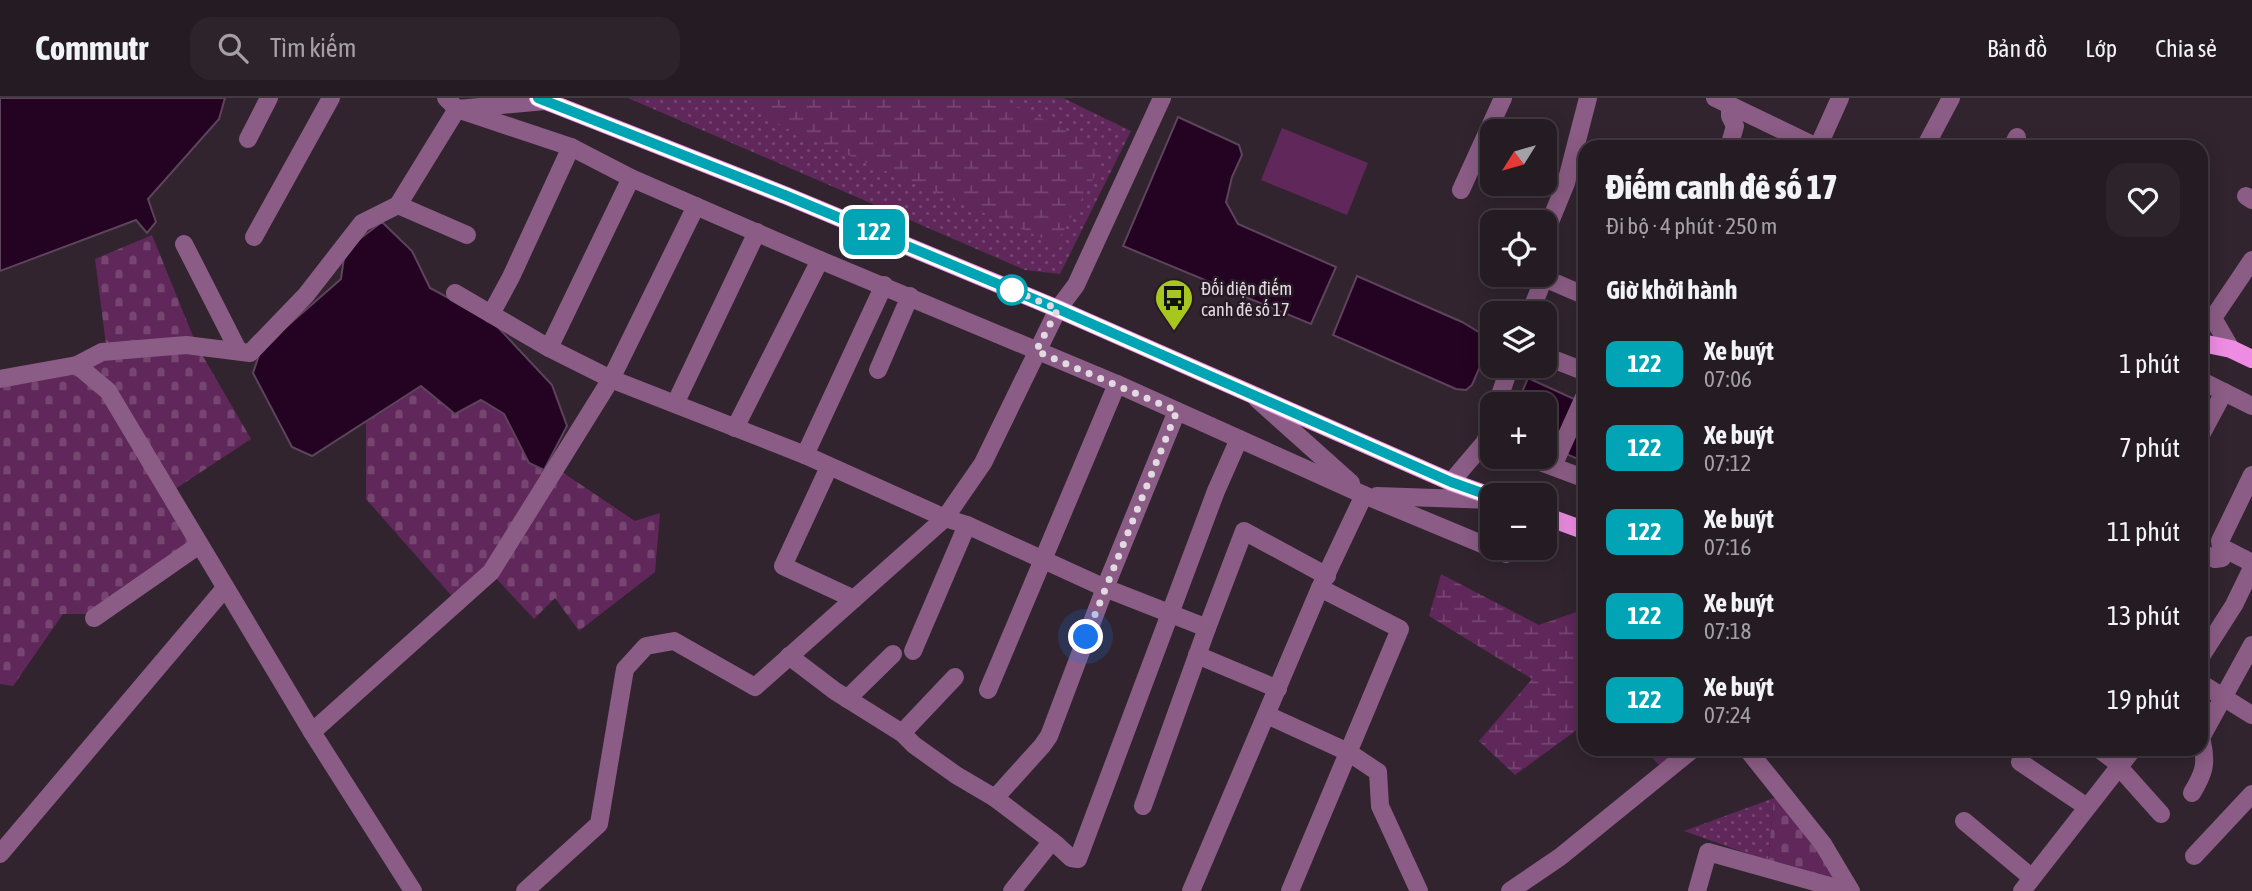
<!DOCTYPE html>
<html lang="vi">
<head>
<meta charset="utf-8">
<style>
	:root { --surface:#251b23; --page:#2d242b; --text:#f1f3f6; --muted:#a3a1a6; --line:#423941 }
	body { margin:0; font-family:"Asap Condensed",sans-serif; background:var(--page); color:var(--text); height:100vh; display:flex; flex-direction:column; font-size:26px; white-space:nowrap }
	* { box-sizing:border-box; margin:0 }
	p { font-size:23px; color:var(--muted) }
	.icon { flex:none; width:38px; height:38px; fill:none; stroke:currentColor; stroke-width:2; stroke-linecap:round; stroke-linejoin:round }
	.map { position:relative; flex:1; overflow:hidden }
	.drawer { position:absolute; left:1578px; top:42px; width:630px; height:616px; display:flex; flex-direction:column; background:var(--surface); border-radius:21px; box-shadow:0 4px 18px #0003,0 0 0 2px var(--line) }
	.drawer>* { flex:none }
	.badge { padding:0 14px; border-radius:10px; font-size:24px; line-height:46px }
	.needle { width:46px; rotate:233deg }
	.controls { position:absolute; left:1480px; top:21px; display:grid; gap:14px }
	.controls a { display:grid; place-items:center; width:77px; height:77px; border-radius:14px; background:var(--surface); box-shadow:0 4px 18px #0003,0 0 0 2px var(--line); font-size:35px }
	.you { position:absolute; width:35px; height:35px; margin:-18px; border:5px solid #fff; border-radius:50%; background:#1a73e8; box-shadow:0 0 0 10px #1a73e833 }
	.map>.badge { position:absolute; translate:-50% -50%; box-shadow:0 0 0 4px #fff }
	h2 { padding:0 28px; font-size:26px; line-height:63px }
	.round { display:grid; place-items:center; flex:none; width:74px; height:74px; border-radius:21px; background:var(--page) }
	.overview { display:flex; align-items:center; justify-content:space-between; height:119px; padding:0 28px }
	h1 { font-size:33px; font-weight:800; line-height:52px }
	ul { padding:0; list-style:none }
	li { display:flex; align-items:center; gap:21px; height:84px; padding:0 28px }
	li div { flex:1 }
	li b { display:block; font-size:26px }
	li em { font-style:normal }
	li .badge { min-width:77px; font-weight:700; text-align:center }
	header { display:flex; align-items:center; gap:42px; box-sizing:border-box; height:98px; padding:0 35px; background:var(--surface); border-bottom:2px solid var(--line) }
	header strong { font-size:33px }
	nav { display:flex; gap:38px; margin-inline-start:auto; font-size:24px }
	.search { width:490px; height:63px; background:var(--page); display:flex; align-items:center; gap:18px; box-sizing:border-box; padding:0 24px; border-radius:21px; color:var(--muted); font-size:26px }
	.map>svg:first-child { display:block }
	.grass { fill:url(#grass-dots) }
	.wetland { fill:url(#wetland-marsh) }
	.cemetery { fill:url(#cemetery-stones) }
	.park { fill:#5f275a }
	.water { fill:#240222; stroke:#5d435b; stroke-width:2 }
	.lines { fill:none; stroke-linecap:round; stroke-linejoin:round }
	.minor { stroke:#8b5c85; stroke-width:18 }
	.major { stroke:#ed8ce2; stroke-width:18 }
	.line-casing { stroke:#fff; stroke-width:16 }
	.line { stroke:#00a4b4; stroke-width:10 }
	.walk { stroke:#e3dae1; stroke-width:7; stroke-dasharray:0 12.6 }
	.stop-dot { fill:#fff; stroke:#00a4b4; stroke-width:3.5 }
	.labels { text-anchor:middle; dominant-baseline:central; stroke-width:5; stroke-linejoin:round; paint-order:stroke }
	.poi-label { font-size:18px; fill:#e3dae1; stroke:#271a26; text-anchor:start }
</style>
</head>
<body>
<header>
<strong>Commutr</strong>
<div class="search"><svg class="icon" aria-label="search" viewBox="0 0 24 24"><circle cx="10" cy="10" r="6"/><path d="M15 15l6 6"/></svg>Tìm kiếm</div>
<nav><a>Bản đồ</a><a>Lớp</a><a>Chia sẻ</a></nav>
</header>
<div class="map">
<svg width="2252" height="793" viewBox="0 0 2252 793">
	<defs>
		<pattern id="grass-dots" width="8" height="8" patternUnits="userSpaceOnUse" patternTransform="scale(1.75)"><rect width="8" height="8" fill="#5f275a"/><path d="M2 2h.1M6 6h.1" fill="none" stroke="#764671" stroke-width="1.8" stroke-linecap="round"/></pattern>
		<pattern id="wetland-marsh" width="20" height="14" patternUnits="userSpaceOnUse" patternTransform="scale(1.75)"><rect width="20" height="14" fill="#5f275a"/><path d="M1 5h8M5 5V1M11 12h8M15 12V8" fill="none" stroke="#764671"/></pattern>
		<pattern id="cemetery-stones" width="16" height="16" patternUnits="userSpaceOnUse" patternTransform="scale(1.75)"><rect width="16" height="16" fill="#5f275a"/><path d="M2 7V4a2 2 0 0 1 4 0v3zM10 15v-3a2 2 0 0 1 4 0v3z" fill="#764671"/></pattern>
	</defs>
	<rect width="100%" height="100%" fill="#31242f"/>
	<!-- grass -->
	<g class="grass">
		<path d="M 628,0 L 1063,0 L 1131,33 L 1060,176 L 1025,172 Z"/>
		<path d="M 1774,700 L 1768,763 L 1684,733 Z"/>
	</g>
	<!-- wetland -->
	<g class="wetland">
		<path d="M 749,0 L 999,0 L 1109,53 L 1056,146 L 776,26 Z"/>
		<path d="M 1441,476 L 1539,527 L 1585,511 L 1585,626 L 1515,677 L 1479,643 L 1532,581 L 1429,518 Z"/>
		<path d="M 1644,651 L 1683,651 L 1660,668 Z"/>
	</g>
	<!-- cemetery -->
	<g class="cemetery">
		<path d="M 152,137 L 197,248 L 251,341 L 169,395 L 199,447 L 100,516 L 63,516 L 13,588 L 0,586 L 0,292 L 3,281 L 108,262 L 95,161 Z"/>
		<path d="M 422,288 L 455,316 L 482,302 C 488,306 499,310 505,317 C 523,338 518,377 556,370 L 635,423 L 660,415 L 655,474 L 579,533 L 555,500 L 534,521 L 491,475 L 457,504 L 366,401 L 366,319 Z"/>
		<path d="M 1779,698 L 1834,774 L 1834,783 L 1768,763 L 1774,700 Z"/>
	</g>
	<!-- park -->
	<path class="park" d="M 1282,30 L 1368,65 L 1347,117 L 1261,82 Z"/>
	<!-- water -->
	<g class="water">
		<path d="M 0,0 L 225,0 L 219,21 L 148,101 L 156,124 L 147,135 L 136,122 L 0,173 Z"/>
		<path d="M 1178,19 L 1239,47 L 1242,57 L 1232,79 L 1226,104 L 1238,126 L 1336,169 L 1311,226 L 1123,148 Z"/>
		<path d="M 382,124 L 412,153 L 430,190 L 493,224 L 552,287 L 567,328 L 544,372 L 529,365 L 504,316 L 481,302 L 455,316 L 421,288 L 312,358 L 292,349 L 253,275 L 261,251 L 341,181 L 345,152 Z"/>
		<path d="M 1357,178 L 1462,224 L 1482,236 L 1488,242 L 1489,248 L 1472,287 L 1466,292 L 1456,291 L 1333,237 Z"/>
		<path d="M 1528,280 L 1585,306 L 1585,364 L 1545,347 L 1545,306 L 1517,306 Z"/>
	</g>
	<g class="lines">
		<!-- minor -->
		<g class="minor">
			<path d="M 446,0 L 457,11 L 571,49 L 631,80 L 820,162 L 1117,286 L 1364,397 L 1506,456"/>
			<path d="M 1715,0 L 1817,49"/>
			<path d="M 248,41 L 269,0"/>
			<path d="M 1729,49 L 1735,28 L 1730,18 L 1730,7"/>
			<path d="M 1818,49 L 1840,0"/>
			<path d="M 1925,49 L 1951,0"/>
			<path d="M 2012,49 L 2017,39"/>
			<path d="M 1461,92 L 1503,0"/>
			<path d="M 2246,98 L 2252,102"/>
			<path d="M 398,107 L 467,137"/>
			<path d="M 1545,136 L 1566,85 L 1588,0"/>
			<path d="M 254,139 L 331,0"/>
			<path d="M 184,146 L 238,252"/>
			<path d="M 1544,180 L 1586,198"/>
			<path d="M 455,195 L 549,250 L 611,281 L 805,357 L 945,420 L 967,427 L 1105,490 L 1207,530"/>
			<path d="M 1530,215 L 1544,180 L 1541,177"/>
			<path d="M 491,216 L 511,179 L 571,49"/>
			<path d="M 549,250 L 631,80"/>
			<path d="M 2231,251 L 2213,220 L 2252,162"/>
			<path d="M 1545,258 L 1586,274"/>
			<path d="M 77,267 L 102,254 L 186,247 L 250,255 L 306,197 L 362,125 L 398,107 L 457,11 L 545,3"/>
			<path d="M 878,272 L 910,198"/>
			<path d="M 0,281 L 77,267 L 108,293 L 312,634 L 413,793"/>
			<path d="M 2202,283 L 2252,308"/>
			<path d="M 1257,301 L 1351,385"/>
			<path d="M 675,306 L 757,134"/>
			<path d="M 1497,306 L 1510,268"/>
			<path d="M 735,330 L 820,162"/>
			<path d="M 2202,335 L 2224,294"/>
			<path d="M 805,357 L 884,187"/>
			<path d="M 1527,359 L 1586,381"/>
			<path d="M 1553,368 L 1586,295"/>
			<path d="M 829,369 L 783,468 L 854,501"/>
			<path d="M 2252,377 L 2220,443 L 2221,449 L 2252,465"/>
			<path d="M 1451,384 L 1485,344 L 1493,321"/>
			<path d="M 1377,398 L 1493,402"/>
			<path d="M 2202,455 L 2215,461 L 2222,460 L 2226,452"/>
			<path d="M 94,520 L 199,447"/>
			<path d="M 913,553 L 967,427"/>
			<path d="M 1197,557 L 1278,591"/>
			<path d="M 2202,557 L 2234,507 L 2252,470"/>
			<path d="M 789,558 L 835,593 L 902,635 L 914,647 L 956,677 L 995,700 L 1057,747 L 1071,760 L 1078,761 L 1216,393 L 1239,341"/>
			<path d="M 2202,586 L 2252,617"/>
			<path d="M 988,592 L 1117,286"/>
			<path d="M 847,601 L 893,556"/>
			<path d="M 1267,617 L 1348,654 L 1378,674 L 1380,708 L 1419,793"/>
			<path d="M 312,634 L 491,474 L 611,281 L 696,108"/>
			<path d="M 902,635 L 955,579"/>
			<path d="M 2202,638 L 2252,547"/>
			<path d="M 1747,651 L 1823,746 L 1851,793"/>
			<path d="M 2099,651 L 2120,667"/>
			<path d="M 2020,664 L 2087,709"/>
			<path d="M 2119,669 L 2161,716"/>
			<path d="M 2192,695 C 2204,675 2207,666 2202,644"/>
			<path d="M 995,700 L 1042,648 L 1049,638 L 1105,490 L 1177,313"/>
			<path d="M 1143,708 L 1207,530 L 1244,433 L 1327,478"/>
			<path d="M 1964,723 L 2031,779"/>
			<path d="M 0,756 L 225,490"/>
			<path d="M 2194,758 L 2252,696"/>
			<path d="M 525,793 L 599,726 L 625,571 L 646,548 L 674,543 L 755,589 L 945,420 L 983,365 L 1058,211 L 1076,187 L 1162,0"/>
			<path d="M 1012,793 L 1052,743"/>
			<path d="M 1191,793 L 1320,490 L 1364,397"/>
			<path d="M 1290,793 L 1400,531 L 1320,490"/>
			<path d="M 1510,793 L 1560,759 L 1693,651"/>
			<path d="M 1697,793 L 1708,754 L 1847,793"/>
			<path d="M 2022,793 L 2133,651"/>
		</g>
		<!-- major -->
		<g class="major">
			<path d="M 538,0 L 787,98 L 1058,211 L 1451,384 L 1493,399"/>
			<path d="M 2202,245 L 2231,251 L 2252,261"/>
			<path d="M 1545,418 L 1586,433"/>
		</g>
	</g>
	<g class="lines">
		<defs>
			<path id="line" d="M 538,0 L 787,98 L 1058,211 L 1451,384 L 1493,399"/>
		</defs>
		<!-- line casing -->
		<use href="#line" class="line-casing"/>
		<!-- line -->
		<use href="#line" class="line"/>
		<!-- walk -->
		<path class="walk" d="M 1012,192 L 1008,190 L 1058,211 L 1036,253 L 1177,313 L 1086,539"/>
	</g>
	<!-- icons -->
	<defs>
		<symbol id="bus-pin" viewBox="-11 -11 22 30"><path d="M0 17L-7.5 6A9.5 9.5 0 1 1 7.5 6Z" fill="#a7c71e" stroke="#271a26"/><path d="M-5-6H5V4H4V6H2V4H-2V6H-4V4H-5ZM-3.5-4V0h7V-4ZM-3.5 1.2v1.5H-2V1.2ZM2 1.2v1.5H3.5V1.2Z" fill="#111"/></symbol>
	</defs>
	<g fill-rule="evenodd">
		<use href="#bus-pin" x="1152" y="178" width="44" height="60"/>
	</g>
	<!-- markers -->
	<circle class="stop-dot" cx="1012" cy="192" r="14"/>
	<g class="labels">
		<!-- poi labels -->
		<g class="poi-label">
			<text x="1201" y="190">Đối diện điếm<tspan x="1201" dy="21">canh đê số 17</tspan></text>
		</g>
	</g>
</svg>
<div class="controls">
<a><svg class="needle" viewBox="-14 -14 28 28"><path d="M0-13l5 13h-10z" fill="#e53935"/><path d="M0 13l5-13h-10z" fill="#a3a1a6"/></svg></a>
<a><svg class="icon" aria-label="locate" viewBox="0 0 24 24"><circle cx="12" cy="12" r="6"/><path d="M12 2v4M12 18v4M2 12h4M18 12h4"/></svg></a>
<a><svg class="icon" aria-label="layers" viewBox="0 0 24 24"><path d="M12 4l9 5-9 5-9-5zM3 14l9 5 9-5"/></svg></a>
<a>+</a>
<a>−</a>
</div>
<div class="you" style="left:1086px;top:539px"></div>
<b class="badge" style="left:874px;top:134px;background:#00a4b4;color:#fff">122</b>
<section class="drawer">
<div class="overview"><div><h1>Điếm canh đê số 17</h1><p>Đi bộ · 4 phút · 250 m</p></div><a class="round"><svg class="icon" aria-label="heart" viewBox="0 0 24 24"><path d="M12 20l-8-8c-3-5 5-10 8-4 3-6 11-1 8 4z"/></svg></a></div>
<h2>Giờ khởi hành</h2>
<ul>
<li><span class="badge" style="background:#00a4b4;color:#fff">122</span><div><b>Xe buýt</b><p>07:06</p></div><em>1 phút</em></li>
<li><span class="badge" style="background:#00a4b4;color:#fff">122</span><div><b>Xe buýt</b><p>07:12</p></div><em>7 phút</em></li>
<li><span class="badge" style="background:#00a4b4;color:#fff">122</span><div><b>Xe buýt</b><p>07:16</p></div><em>11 phút</em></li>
<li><span class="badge" style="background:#00a4b4;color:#fff">122</span><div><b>Xe buýt</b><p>07:18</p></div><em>13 phút</em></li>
<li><span class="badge" style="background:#00a4b4;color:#fff">122</span><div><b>Xe buýt</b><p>07:24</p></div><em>19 phút</em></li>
</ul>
</section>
</div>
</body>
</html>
